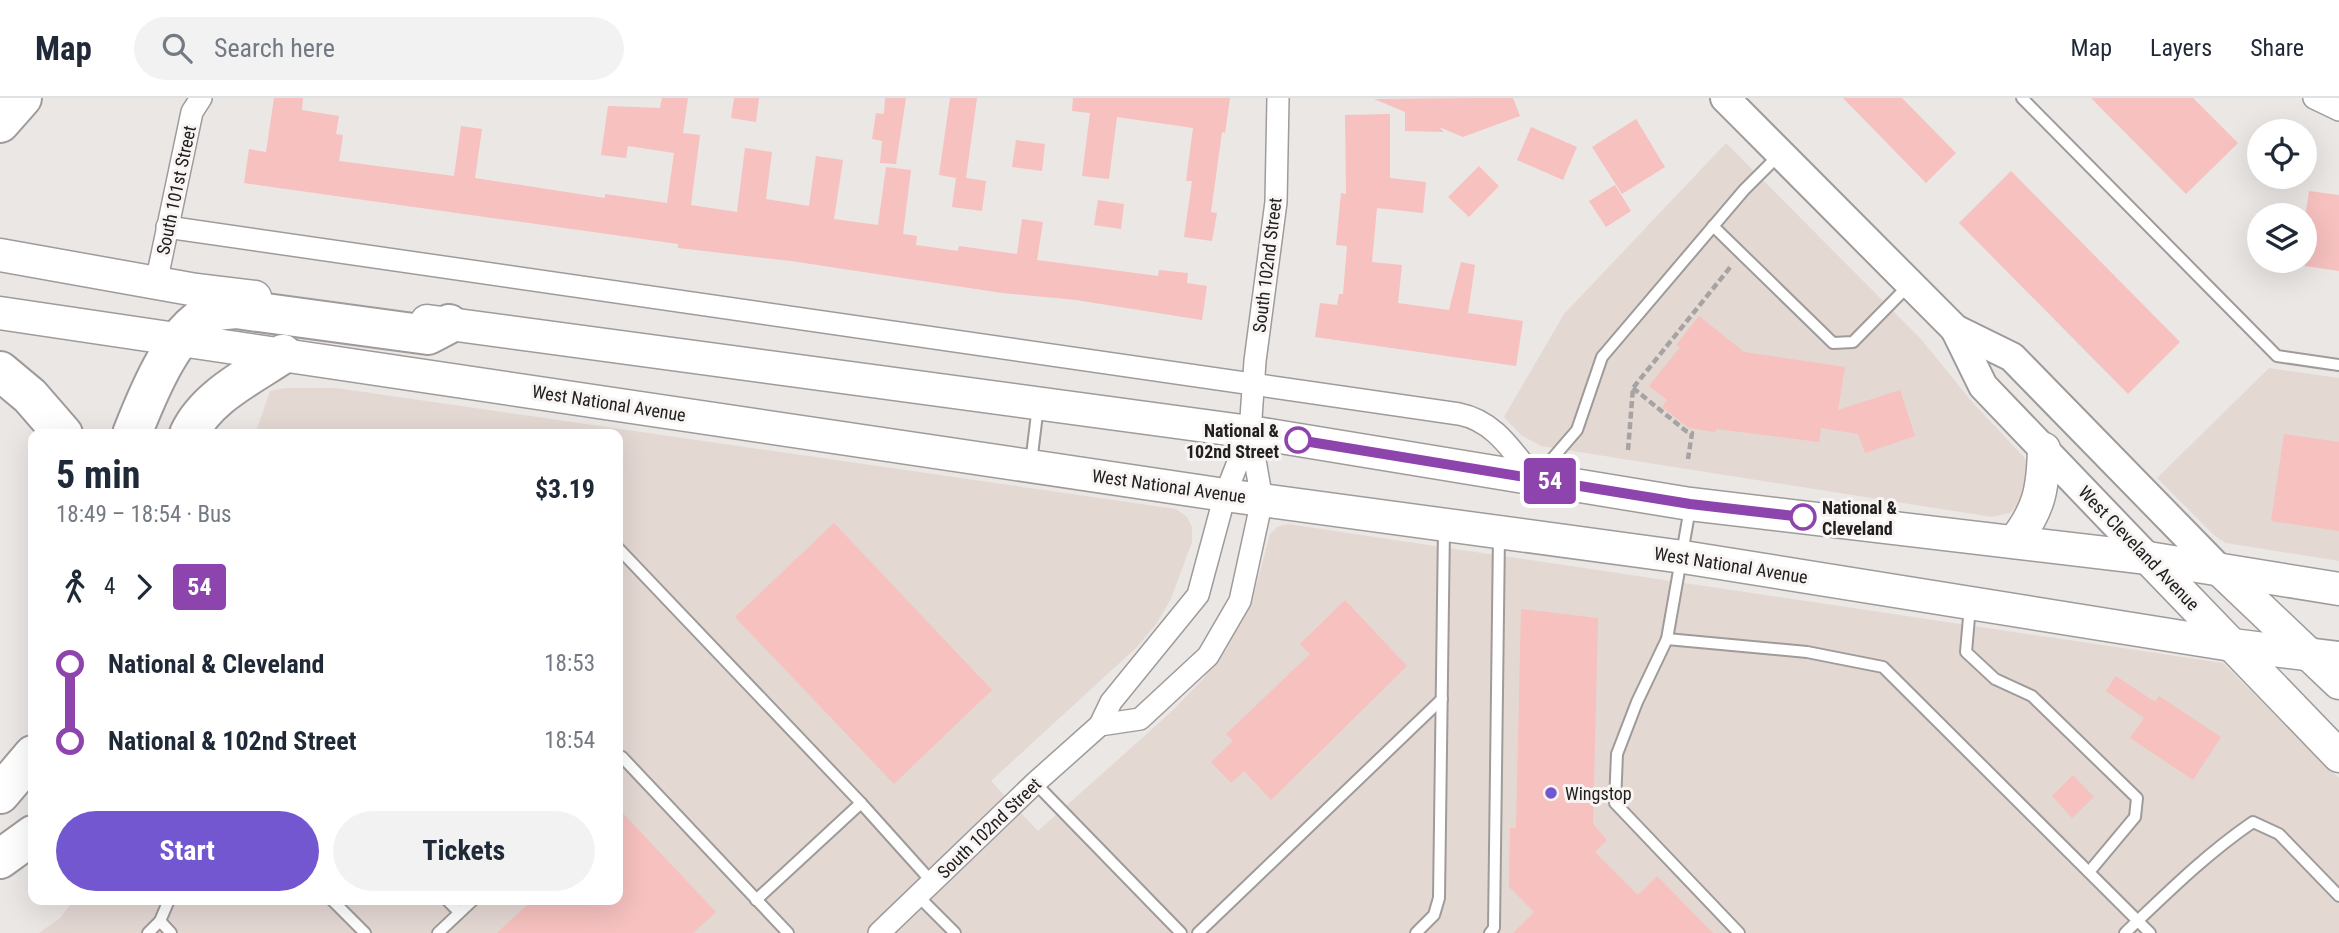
<!DOCTYPE html>
<html lang="en">
<head>
<meta charset="utf-8">
<style>
	:root { --surface:#fff; --page:#f2f2f3; --text:#1f2937; --muted:#747a83; --line:#e0e1e3; --accent:#7257d1 }
	body { margin:0; font-family:"Roboto Condensed",sans-serif; background:var(--page); color:var(--text); height:100vh; display:flex; flex-direction:column; font-size:26px; white-space:nowrap }
	* { box-sizing:border-box; margin:0 }
	p { font-size:23px; color:var(--muted) }
	.icon { flex:none; width:38px; height:38px; fill:none; stroke:currentColor; stroke-width:2; stroke-linecap:round; stroke-linejoin:round }
	.map { position:relative; flex:1; overflow:hidden }
	.panel { position:absolute; left:28px; top:331px; width:595px; height:476px; display:flex; flex-direction:column; background:var(--surface); border-radius:14px; box-shadow:0 7px 28px #0002 }
	.panel>* { flex:none }
	.badge { padding:0 14px; border-radius:5px; font-size:24px; line-height:46px }
	.fabs { position:absolute; left:2247px; top:21px; display:grid; gap:14px }
	.fabs a { display:grid; place-items:center; width:70px; height:70px; border-radius:50%; background:var(--surface); box-shadow:0 7px 28px #0002; font-size:35px }
	.map>.badge { position:absolute; translate:-50% -50%; box-shadow:0 0 0 4px #fff }
	.legs { display:flex; align-items:center; gap:10px; height:77px; padding:0 28px; font-size:23px }
	.legs p { margin-inline-start:auto }
	.overview { display:flex; align-items:center; justify-content:space-between; height:119px; padding:0 28px }
	h1 { font-size:38px; font-weight:700; line-height:52px }
	.action { display:flex; gap:14px; margin-top:auto; padding:14px 28px }
	.action a { flex:1; height:80px; border-radius:42px; background:var(--accent); color:#fff; font-size:28px; font-weight:700; line-height:80px; text-align:center }
	.action a+a { background:var(--page); color:var(--text) }
	ul { padding:0 28px; list-style:none }
	li { display:flex; align-items:center; gap:24px; height:77px; font-size:26px }
	li i { display:grid; place-items:center; width:10px; height:100%; margin:0 9px; background:currentColor }
	li i::after { content:''; width:18px; height:18px; margin:-9px; border:5px solid; border-radius:50%; background:var(--surface) }
	li p { margin-inline-start:auto }
	li:first-child i { background:linear-gradient(#0000 50%,currentColor 0) }
	li:last-child i { background:linear-gradient(currentColor 50%,#0000 0) }
	header { display:flex; align-items:center; gap:42px; box-sizing:border-box; height:98px; padding:0 35px; background:var(--surface); border-bottom:2px solid var(--line) }
	header strong { font-size:33px }
	nav { display:flex; gap:38px; margin-inline-start:auto; font-size:24px }
	.search { width:490px; height:63px; background:var(--page); display:flex; align-items:center; gap:18px; box-sizing:border-box; padding:0 24px; border-radius:38px; color:var(--muted); font-size:26px }
	.map>svg:first-child { display:block }
	.built { fill:#e4d8d3 }
	.building { fill:#f6c1bf }
	.lines { fill:none; stroke-linecap:round; stroke-linejoin:round }
	.service-casing { stroke:#9f9b9a; stroke-width:14 }
	.minor-casing { stroke:#9f9b9a; stroke-width:24 }
	.tertiary-casing { stroke:#9f9b9a; stroke-width:32 }
	.secondary-casing { stroke:#9f9b9a; stroke-width:35 }
	.motorway-casing { stroke:#9f9b9a; stroke-width:42 }
	.path { stroke:#a6a3a2; stroke-width:4.5; stroke-dasharray:7 3.5; stroke-linecap:butt }
	.service { stroke:#fff; stroke-width:10 }
	.minor { stroke:#fff; stroke-width:21 }
	.tertiary { stroke:#fff; stroke-width:28 }
	.secondary { stroke:#fff; stroke-width:32 }
	.motorway { stroke:#fff; stroke-width:38 }
	.line-1-casing { stroke:#fff; stroke-width:16 }
	.line-1 { stroke:#8e44ad; stroke-width:10 }
	.stop-1-dot { fill:#fff; stroke:#8e44ad; stroke-width:3.5 }
	.poi-dot { fill:#7257d1; stroke:#f8f4f3; stroke-width:2.5 }
	.labels { text-anchor:middle; dominant-baseline:central; stroke-width:6; stroke-linejoin:round; paint-order:stroke }
	.street-label { font-size:18px; fill:#21201f; stroke:#f8f4f3 }
	.stop-label { font-size:18px; font-weight:bold; fill:#21201f; stroke:#f8f4f3; text-anchor:end }
	.poi-label { font-size:18px; fill:#21201f; stroke:#f8f4f3; text-anchor:start }
</style>
</head>
<body>
<header>
<strong>Map</strong>
<div class="search"><svg class="icon" aria-label="search" viewBox="0 0 24 24"><circle cx="10" cy="10" r="6"/><path d="M15 15l6 6"/></svg>Search here</div>
<nav><a>Map</a><a>Layers</a><a>Share</a></nav>
</header>
<div class="map">
<svg width="2339" height="835" viewBox="0 0 2339 835">
	<rect width="100%" height="100%" fill="#ebe7e5"/>
	<!-- built -->
	<g class="built">
		<path d="M 1726,45 L 1921,241 L 1973,305 L 2023,358 L 2030,369 L 2021,403 L 2010,415 L 1992,419 L 1541,348 L 1521,337 L 1504,319 L 1564,216 Z"/>
		<path d="M 2269,270 L 2339,280 L 2339,463 L 2226,445 L 2215,438 L 2157,380 Z"/>
		<path d="M 285,290 L 336,290 L 1176,411 L 1187,419 L 1192,429 L 1192,444 L 1171,501 L 1157,525 L 1137,549 L 991,683 L 1038,733 L 1170,615 L 1203,581 L 1226,552 L 1253,499 L 1270,436 L 1277,429 L 1288,426 L 2223,565 L 2339,680 L 2339,835 L 39,835 L 60,820 L 74,802 L 618,802 L 618,336 L 255,336 L 270,293 Z"/>
	</g>
	<!-- building -->
	<g class="building">
		<path d="M 274,0 L 303,0 L 302,12 L 339,18 L 336,36 L 343,37 L 339,63 L 454,78 L 461,28 L 482,31 L 475,80 L 605,100 L 605,96 L 667,105 L 674,55 L 628,48 L 626,60 L 601,57 L 608,8 L 660,10 L 662,0 L 688,0 L 683,35 L 700,37 L 691,107 L 737,114 L 745,50 L 772,54 L 766,101 L 809,108 L 816,58 L 843,62 L 834,121 L 878,127 L 886,69 L 911,72 L 903,136 L 917,138 L 916,147 L 958,153 L 959,148 L 1017,156 L 1022,121 L 1043,124 L 1037,162 L 1158,178 L 1159,172 L 1188,175 L 1187,185 L 1207,188 L 1202,222 L 1076,202 L 1002,195 L 791,163 L 678,150 L 678,146 L 244,85 L 249,51 L 266,54 Z"/>
		<path d="M 734,0 L 759,0 L 756,24 L 731,20 Z"/>
		<path d="M 885,0 L 906,0 L 896,66 L 880,65 L 882,43 L 872,41 L 876,15 L 884,16 Z"/>
		<path d="M 950,0 L 977,0 L 966,80 L 986,83 L 982,113 L 952,109 L 956,80 L 939,77 Z"/>
		<path d="M 1073,0 L 1230,0 L 1225,35 L 1222,34 L 1211,114 L 1217,115 L 1212,143 L 1184,139 L 1192,83 L 1186,83 L 1193,30 L 1117,19 L 1109,81 L 1082,78 L 1090,15 L 1072,13 Z"/>
		<path d="M 1475,0 L 1513,0 L 1520,18 L 1463,39 L 1439,29 L 1444,34 L 1405,33 L 1405,14 L 1374,1 Z"/>
		<path d="M 1843,0 L 1902,0 L 1956,55 L 1926,85 Z"/>
		<path d="M 2091,0 L 2193,0 L 2238,45 L 2186,96 Z"/>
		<path d="M 1390,16 L 1390,80 L 1426,84 L 1423,115 L 1377,110 L 1372,164 L 1402,167 L 1398,205 L 1449,212 L 1461,164 L 1475,167 L 1468,215 L 1523,223 L 1516,268 L 1315,239 L 1320,205 L 1337,207 L 1339,196 L 1343,196 L 1347,148 L 1336,147 L 1341,95 L 1346,96 L 1345,17 Z"/>
		<path d="M 1636,21 L 1665,69 L 1622,96 L 1592,49 Z"/>
		<path d="M 1531,29 L 1577,49 L 1563,82 L 1517,62 Z"/>
		<path d="M 1016,42 L 1045,46 L 1042,73 L 1012,69 Z"/>
		<path d="M 1479,68 L 1499,88 L 1469,119 L 1448,99 Z"/>
		<path d="M 2011,73 L 2180,244 L 2128,296 L 1959,125 Z"/>
		<path d="M 1615,87 L 1631,113 L 1606,129 L 1589,103 Z"/>
		<path d="M 2309,93 L 2339,97 L 2339,173 L 2305,168 L 2305,120 Z"/>
		<path d="M 1098,102 L 1124,106 L 1121,131 L 1094,127 Z"/>
		<path d="M 1699,218 L 1744,254 L 1845,269 L 1838,312 L 1900,292 L 1915,338 L 1865,355 L 1858,336 L 1821,330 L 1819,344 L 1716,331 L 1715,334 L 1689,330 L 1662,309 L 1667,302 L 1649,288 L 1680,249 L 1676,247 Z"/>
		<path d="M 2284,336 L 2339,344 L 2339,433 L 2271,423 Z"/>
		<path d="M 834,425 L 992,592 L 894,686 L 735,519 Z"/>
		<path d="M 1345,502 L 1407,568 L 1271,702 L 1244,673 L 1231,685 L 1211,664 L 1233,643 L 1226,636 L 1310,556 L 1300,546 Z"/>
		<path d="M 1521,511 L 1598,520 L 1593,726 L 1607,742 L 1595,754 L 1638,797 L 1657,778 L 1713,835 L 1513,835 L 1534,814 L 1509,789 L 1510,730 L 1516,730 Z"/>
		<path d="M 2116,578 L 2155,604 L 2159,598 L 2221,639 L 2193,682 L 2130,640 L 2144,620 L 2106,593 Z"/>
		<path d="M 2073,677 L 2094,699 L 2072,720 L 2052,698 Z"/>
		<path d="M 618,710 L 716,814 L 693,835 L 497,835 L 532,802 L 618,802 Z"/>
	</g>
	<g class="lines">
		<defs>
			<g id="service">
				<path d="M 2022,0 L 2277,258 L 2339,267"/>
				<path d="M 1713,128 L 1833,245 L 1853,244 L 1908,188"/>
				<path d="M 1031,365 L 1038,308"/>
				<path d="M 1539,376 L 1577,332 L 1602,259 L 1744,92 L 1779,57"/>
				<path d="M 1690,410 L 1667,541 L 1637,604 L 1617,656 L 1615,705 L 1739,835"/>
				<path d="M 618,450 L 861,705 L 932,784"/>
				<path d="M 1970,508 L 1966,554 L 1995,581 L 2032,598 L 2137,700 L 2135,719 L 2089,774"/>
				<path d="M 1667,541 L 1807,554 L 1883,569 L 2150,835"/>
				<path d="M 618,663 L 622,659 L 788,835"/>
				<path d="M 1035,685 L 1181,835"/>
				<path d="M 918,798 L 955,835"/>
				<path d="M 332,802 L 365,835"/>
				<path d="M 447,802 L 459,814"/>
				<path d="M 756,802 L 861,705"/>
				<path d="M 160,823 L 171,835"/>
				<path d="M 148,835 L 160,823 L 169,802"/>
				<path d="M 438,835 L 473,802"/>
				<path d="M 1198,835 L 1442,601"/>
				<path d="M 1416,835 L 1434,817 L 1439,800 L 1444,429"/>
				<path d="M 1490,835 L 1494,830 L 1499,437"/>
				<path d="M 2125,835 C 2166,796 2206,756 2253,724 L 2279,736 L 2339,798"/>
			</g>
			<g id="minor">
				<path d="M 2314,0 L 2339,12"/>
				<path d="M 167,129 L 1459,316 C 1495,323 1512,353 1535,381"/>
				<path d="M 156,185 L 192,14 L 201,0"/>
				<path d="M 1100,627 L 1140,621 L 1208,558 L 1240,503 L 1262,402 L 1250,334 L 1255,263 L 1276,104 L 1278,0"/>
				<path d="M 879,835 L 1035,685 L 1100,627 L 1111,604 L 1198,497 L 1225,397 L 1250,334"/>
			</g>
			<g id="tertiary">
				<path d="M 1725,0 L 1955,231 L 2012,259 L 2220,472"/>
				<path d="M 1955,231 L 1983,288 L 2148,460"/>
			</g>
			<g id="secondary">
				<path d="M 0,157 L 196,192 L 255,199"/>
				<path d="M 0,215 L 1225,397 L 1683,459 L 2232,547 L 2339,560"/>
				<path d="M 427,223 L 1250,334 L 1690,406 L 2148,460 L 2339,491"/>
				<path d="M 2014,444 C 2039,412 2043,392 2044,351"/>
				<path d="M 2148,460 L 2339,658"/>
				<path d="M 2220,472 L 2339,585"/>
			</g>
			<g id="motorway">
				<path d="M 0,25 L 22,0"/>
				<path d="M 0,273 L 30,298 L 63,336"/>
				<path d="M 132,336 C 146,301 175,225 214,214 C 221,212 229,212 236,211 L 428,237 L 449,226"/>
				<path d="M 189,336 C 206,299 250,278 283,256"/>
				<path d="M 0,696 L 33,657"/>
				<path d="M 0,761 L 33,737"/>
			</g>
		</defs>
		<!-- service casing -->
		<use href="#service" class="service-casing"/>
		<!-- minor casing -->
		<use href="#minor" class="minor-casing"/>
		<!-- tertiary casing -->
		<use href="#tertiary" class="tertiary-casing"/>
		<!-- secondary casing -->
		<use href="#secondary" class="secondary-casing"/>
		<!-- motorway casing -->
		<use href="#motorway" class="motorway-casing"/>
		<!-- path -->
		<g class="path">
			<path d="M 1633,290 L 1686,333 L 1692,335 L 1688,361"/>
			<path d="M 1628,352 L 1633,290 L 1732,167"/>
		</g>
		<!-- service -->
		<use href="#service" class="service"/>
		<!-- minor -->
		<use href="#minor" class="minor"/>
		<!-- tertiary -->
		<use href="#tertiary" class="tertiary"/>
		<!-- secondary -->
		<use href="#secondary" class="secondary"/>
		<!-- motorway -->
		<use href="#motorway" class="motorway"/>
	</g>
	<g class="lines">
		<defs>
			<path id="line-1" d="M 1298,342 L 1690,406 L 1803,419"/>
		</defs>
		<!-- line-1 casing -->
		<use href="#line-1" class="line-1-casing"/>
		<!-- line-1 -->
		<use href="#line-1" class="line-1"/>
	</g>
	<!-- markers -->
	<g class="stop-1-dot">
		<circle cx="1298" cy="342" r="12"/>
		<circle cx="1803" cy="419" r="12"/>
	</g>
	<circle class="poi-dot" cx="1551" cy="695" r="7"/>
	<g class="labels">
		<!-- street labels -->
		<g class="street-label">
			<text transform="translate(176 92) rotate(-78)">South 101st Street</text>
			<text transform="translate(1267 167) rotate(-83)">South 102nd Street</text>
			<text transform="translate(609 305) rotate(9)">West National Avenue</text>
			<text transform="translate(1169 388) rotate(8)">West National Avenue</text>
			<text transform="translate(2139 450) rotate(46)">West Cleveland Avenue</text>
			<text transform="translate(1731 467) rotate(9)">West National Avenue</text>
			<text transform="translate(989 730) rotate(-44)">South 102nd Street</text>
		</g>
		<!-- stop labels -->
		<g class="stop-label">
			<text x="1279" y="332">National &amp;<tspan x="1279" dy="21">102nd Street</tspan></text>
			<text x="1822" y="409" text-anchor="start">National &amp;<tspan x="1822" dy="21">Cleveland</tspan></text>
		</g>
		<!-- poi labels -->
		<g class="poi-label">
			<text x="1565" y="695">Wingstop</text>
		</g>
	</g>
</svg>
<div class="fabs">
<a><svg class="icon" aria-label="locate" viewBox="0 0 24 24"><circle cx="12" cy="12" r="6"/><path d="M12 2v4M12 18v4M2 12h4M18 12h4"/></svg></a>
<a><svg class="icon" aria-label="layers" viewBox="0 0 24 24"><path d="M12 4l9 5-9 5-9-5zM3 14l9 5 9-5"/></svg></a>
</div>
<b class="badge" style="left:1550px;top:383px;background:#8e44ad;color:#fff">54</b>
<section class="panel">
<div class="overview"><div><h1>5 min</h1><p>18:49 – 18:54 · Bus</p></div><b>$3.19</b></div>
<div class="legs"><svg class="icon" aria-label="walk" viewBox="0 0 24 24"><circle cx="13" cy="4" r="2"/><path d="M13 8l-2 6 4 7M11 14l-3 7M7 12l3-4h3l4 4"/></svg>4<svg class="icon" aria-label="forward" viewBox="0 0 24 24"><path d="M9 5l7 7-7 7"/></svg><b class="badge" style="background:#8e44ad;color:#fff">54</b></div>
<ul>
<li><i style="color:#8e44ad"></i><b>National &amp; Cleveland</b><p>18:53</p></li>
<li><i style="color:#8e44ad"></i><b>National &amp; 102nd Street</b><p>18:54</p></li>
</ul>
<div class="action"><a>Start</a><a>Tickets</a></div>
</section>
</div>
</body>
</html>
